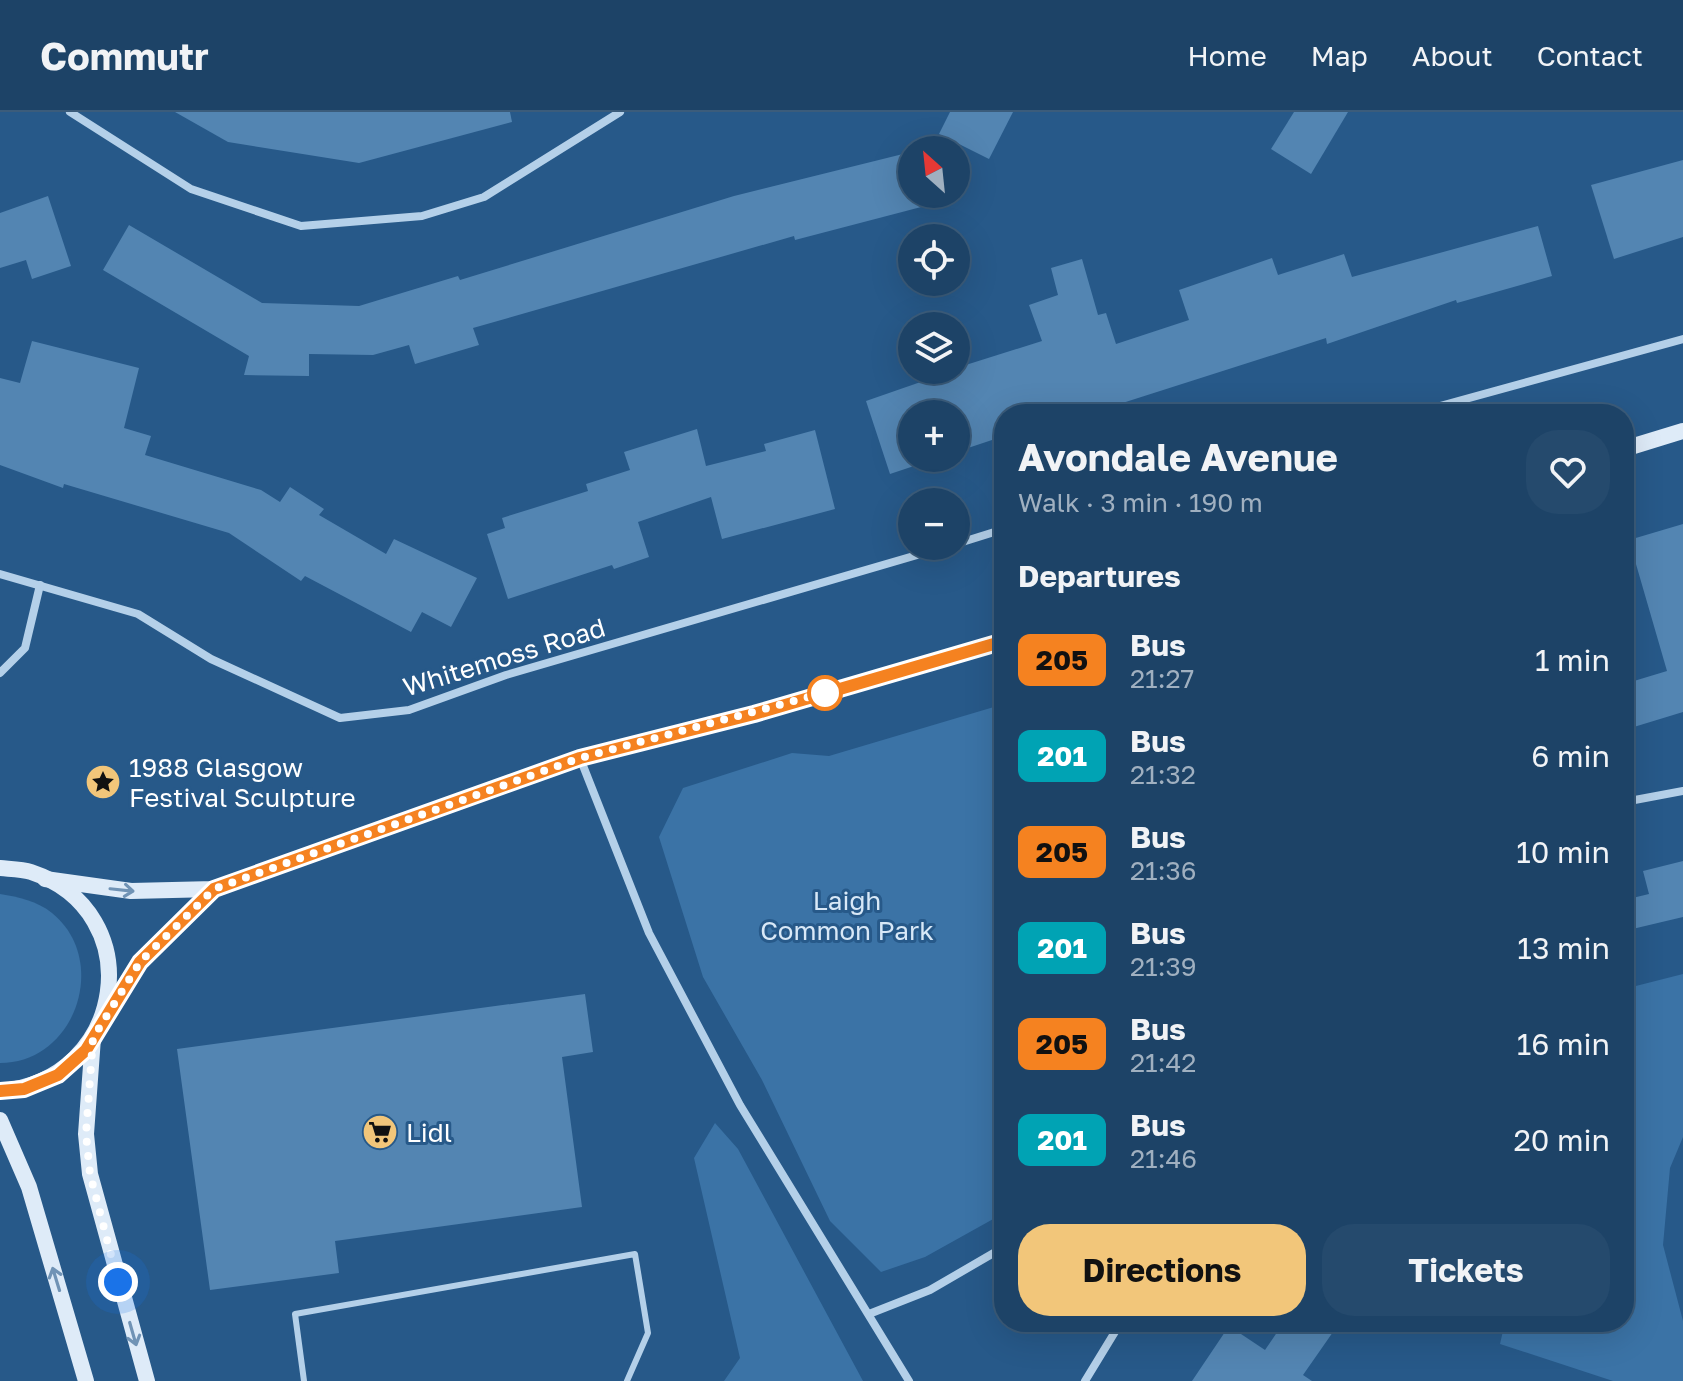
<!DOCTYPE html>
<html lang="en">
<head>
<meta charset="utf-8">
<style>
	:root { --surface:#1d4367; --page:#254a6d; --text:#f1f3f6; --muted:#a0b0c0; --line:#3b5c7b; --accent:#f2c67a }
	body { margin:0; font-family:"Golos Text",sans-serif; background:var(--page); color:var(--text); height:100vh; display:flex; flex-direction:column; font-size:30px; white-space:nowrap }
	* { box-sizing:border-box; margin:0 }
	p { font-size:26px; color:var(--muted) }
	.icon { flex:none; width:44px; height:44px; fill:none; stroke:currentColor; stroke-width:2; stroke-linecap:round; stroke-linejoin:round }
	.map { position:relative; flex:1; overflow:hidden }
	.side { position:absolute; left:994px; top:292px; width:640px; height:928px; display:flex; flex-direction:column; background:var(--surface); border-radius:32px; box-shadow:0 8px 32px #0002,0 0 0 2px var(--line) }
	.side>* { flex:none }
	.badge { padding:0 16px; border-radius:12px; font-size:28px; line-height:52px }
	.needle { width:52px; rotate:333deg }
	.buttons { position:absolute; left:898px; top:24px; display:grid; gap:16px }
	.buttons a { display:grid; place-items:center; width:72px; height:72px; border-radius:50%; background:var(--surface); box-shadow:0 8px 32px #0002,0 0 0 2px var(--line); font-size:40px }
	.you { position:absolute; width:40px; height:40px; margin:-20px; border:6px solid #fff; border-radius:50%; background:#1a73e8; box-shadow:0 0 0 12px #1a73e833 }
	.map>.badge { position:absolute; translate:-50% -50%; box-shadow:0 0 0 4px #fff }
	h2 { padding:0 24px; font-size:30px; line-height:72px }
	.round { display:grid; place-items:center; flex:none; width:84px; height:84px; border-radius:32px; background:var(--page) }
	.head { display:flex; align-items:center; justify-content:space-between; height:136px; padding:0 24px }
	h1 { font-size:38px; font-weight:700; line-height:60px }
	.button { display:flex; gap:16px; margin-top:auto; padding:16px 24px }
	.button a { flex:1; height:92px; border-radius:32px; background:var(--accent); color:#111; font-size:32px; font-weight:700; line-height:92px; text-align:center }
	.button a+a { background:var(--page); color:var(--text) }
	ul { padding:0; list-style:none }
	li { display:flex; align-items:center; gap:24px; height:96px; padding:0 24px }
	li div { flex:1 }
	li b { display:block; font-size:30px }
	li em { font-style:normal }
	li .badge { min-width:88px; font-weight:700; text-align:center }
	header { display:flex; align-items:center; gap:48px; box-sizing:border-box; height:112px; padding:0 40px; background:var(--surface); border-bottom:2px solid var(--line) }
	header strong { font-size:38px }
	nav { display:flex; gap:44px; margin-inline-start:auto; font-size:28px }
	.map>svg:first-child { display:block }
	.green { fill:#3b73a6 }
	.building { fill:#5385b2 }
	.lines { fill:none; stroke-linecap:round; stroke-linejoin:round }
	.lane { stroke:#b4d0e9; stroke-width:6 }
	.street { stroke:#b4d0e9; stroke-width:8 }
	.secondary { stroke:#deebf8; stroke-width:16 }
	.oneway { stroke:#7093b5 }
	.line-casing { stroke:#fff; stroke-width:18 }
	.line { stroke:#f58220; stroke-width:12 }
	.walk { stroke:#fff; stroke-width:8; stroke-dasharray:0 14.4 }
	.stop-dot { fill:#fff; stroke:#f58220; stroke-width:4 }
	.labels { text-anchor:middle; dominant-baseline:central; stroke-width:6; stroke-linejoin:round; paint-order:stroke }
	.street-label { font-size:26px; fill:#fff; stroke:#275989 }
	.poi-label { font-size:26px; fill:#fff; stroke:#275989; text-anchor:start }
	.park-label { font-size:26px; fill:#d8e8f7; stroke:#275989 }
</style>
</head>
<body>
<header>
<strong>Commutr</strong>
<nav><a>Home</a><a>Map</a><a>About</a><a>Contact</a></nav>
</header>
<div class="map">
<svg width="1683" height="1269" viewBox="0 0 1683 1269">
	<rect width="100%" height="100%" fill="#275989"/>
	<!-- green -->
	<g class="green">
		<path d="M 1004,592 L 1004,1101 L 925,1145 L 881,1160 L 830,1109 L 762,968 L 703,865 L 659,725 L 683,676 L 792,641 L 829,644 Z"/>
		<path d="M 0,782 C 19,785 37,789 52,801 C 110,848 76,951 0,951 Z"/>
		<path d="M 1683,862 L 1683,1025 L 1670,1056 L 1663,1133 L 1683,1209 L 1683,1269 L 1613,1269 L 1500,1232 L 1505,1210 L 1624,1210 L 1624,877 Z"/>
		<path d="M 715,1011 L 738,1037 L 863,1269 L 724,1269 L 740,1246 L 694,1046 Z"/>
	</g>
	<!-- building -->
	<g class="building">
		<path d="M 175,0 L 510,0 L 512,10 L 359,51 L 228,30 Z"/>
		<path d="M 950,0 L 1013,0 L 989,47 L 939,22 Z"/>
		<path d="M 1294,0 L 1348,0 L 1311,62 L 1271,37 Z"/>
		<path d="M 911,40 L 912,82 L 921,82 L 925,94 L 795,128 L 794,124 L 473,216 L 479,233 L 415,252 L 409,233 L 373,243 L 309,242 L 309,264 L 244,263 L 249,244 L 103,158 L 129,113 L 262,191 L 359,194 L 458,164 L 460,168 L 734,84 Z"/>
		<path d="M 1683,48 L 1683,125 L 1614,147 L 1591,73 Z"/>
		<path d="M 48,84 L 71,154 L 32,167 L 26,148 L 0,156 L 0,101 Z"/>
		<path d="M 1538,114 L 1552,164 L 1457,191 L 1456,188 L 1327,232 L 1326,226 L 1088,302 L 1004,302 L 1004,324 L 956,340 L 956,302 L 912,302 L 912,346 L 938,346 L 890,362 L 866,289 L 935,265 L 934,263 L 1042,229 L 1029,193 L 1058,183 L 1051,156 L 1082,147 L 1098,203 L 1106,201 L 1116,232 L 1189,208 L 1179,178 L 1272,146 L 1278,163 L 1344,142 L 1352,165 Z"/>
		<path d="M 32,229 L 139,256 L 124,316 L 151,324 L 145,343 L 261,378 L 280,390 L 290,375 L 324,397 L 319,403 L 386,442 L 394,427 L 477,466 L 451,515 L 422,500 L 411,520 L 305,464 L 301,469 L 229,421 L 64,372 L 63,376 L 0,353 L 0,266 L 20,271 Z"/>
		<path d="M 697,317 L 706,354 L 766,339 L 764,332 L 815,318 L 835,397 L 722,427 L 711,385 L 638,410 L 649,445 L 614,457 L 612,453 L 508,487 L 487,422 L 505,416 L 502,406 L 588,379 L 586,372 L 630,358 L 624,340 Z"/>
		<path d="M 1683,412 L 1683,600 L 1624,618 L 1624,572 L 1667,559 L 1629,428 Z"/>
		<path d="M 1683,749 L 1683,805 L 1624,819 L 1624,788 L 1649,782 L 1643,759 Z"/>
		<path d="M 585,882 L 593,940 L 562,945 L 582,1095 L 335,1129 L 339,1161 L 210,1178 L 177,937 Z"/>
		<path d="M 1284,1210 L 1340,1210 L 1303,1263 L 1312,1269 L 1192,1269 L 1229,1214 L 1265,1238 Z"/>
	</g>
	<g class="lines">
		<!-- lane -->
		<path class="lane" d="M 304,1269 L 295,1202 L 635,1142 L 648,1221 L 627,1269"/>
		<!-- street -->
		<g class="street">
			<path d="M 70,0 L 191,77 L 301,114 L 422,104 L 484,85 L 620,0"/>
			<path d="M 1411,302 L 1683,227"/>
			<path d="M 956,432 L 1004,417"/>
			<path d="M 0,462 L 138,502 L 211,547 L 340,606 L 409,598 L 506,563 L 948,434"/>
			<path d="M 0,561 L 25,536 L 40,473"/>
			<path d="M 580,646 L 649,821 L 740,993 L 909,1269"/>
			<path d="M 1624,690 L 1683,679"/>
			<path d="M 869,1202 L 930,1178 L 1004,1135"/>
			<path d="M 1085,1269 L 1121,1210"/>
		</g>
		<!-- secondary -->
		<g class="secondary">
			<path d="M 1624,337 L 1683,319"/>
			<path d="M 0,756 C 10,757 22,757 31,760 C 151,800 126,969 0,979"/>
			<path d="M 45,767 L 131,779 L 214,777 L 580,646 L 754,602 L 1004,529"/>
			<path d="M 108,899 L 140,850 L 214,777"/>
			<path d="M 93,926 L 86,1022 L 90,1062 L 147,1269"/>
			<path d="M 0,1008 L 29,1075 L 86,1269"/>
		</g>
	</g>
	<!-- one-way arrows -->
	<defs><path id="oneway-shaft" d="M-6 0H5M1.5-3L5.5 0L1.5 3" fill="none" stroke-width="1.6" stroke-linecap="round" stroke-linejoin="round" transform="scale(2)"/></defs>
	<g class="oneway">
		<use href="#oneway-shaft" transform="translate(122 778) rotate(6)"/>
		<use href="#oneway-shaft" transform="translate(56 1167) rotate(-107)"/>
		<use href="#oneway-shaft" transform="translate(133 1222) rotate(74)"/>
	</g>
	<g class="lines">
		<defs>
			<path id="line" d="M 0,979 L 24,977 L 58,963 L 86,938 L 140,850 L 214,777 L 580,646 L 754,602 L 1004,529"/>
		</defs>
		<!-- line casing -->
		<use href="#line" class="line-casing"/>
		<!-- line -->
		<use href="#line" class="line"/>
		<!-- walk -->
		<path class="walk" d="M 118,1170 L 90,1062 L 86,1022 L 93,926 L 140,850 L 214,777 L 580,646 L 839,577 L 825,581"/>
	</g>
	<!-- icons -->
	<defs>
		<symbol id="sight-disc" viewBox="-11 -11 22 22"><circle r="9.5" fill="#f2c67a" stroke="#275989"/><path d="M0-6L1.8-2.2L6-1.7L2.9 1.2L3.7 5.4L0 3.3L-3.7 5.4L-2.9 1.2L-6-1.7L-1.8-2.2Z" fill="#111"/></symbol>
		<symbol id="supermarket-disc" viewBox="-11 -11 22 22"><circle r="9.5" fill="#f2c67a" stroke="#275989"/><path d="M-6-5.5h2.5l.6 2H6L4.5 2H-2.5L-4.4-4H-6ZM-1.5 3.2a1.3 1.3 0 1 0 .1 0ZM3 3.2a1.3 1.3 0 1 0 .1 0Z" fill="#111"/></symbol>
	</defs>
	<g fill-rule="evenodd">
		<use href="#sight-disc" x="83" y="650" width="40" height="40"/>
		<use href="#supermarket-disc" x="360" y="1000" width="40" height="40"/>
	</g>
	<!-- markers -->
	<circle class="stop-dot" cx="825" cy="581" r="16"/>
	<g class="labels">
		<!-- street labels -->
		<g class="street-label">
			<text transform="translate(504 545) rotate(-17)">Whitemoss Road</text>
		</g>
		<!-- poi labels -->
		<g class="poi-label">
			<text x="129" y="655">1988 Glasgow<tspan x="129" dy="30">Festival Sculpture</tspan></text>
			<text x="406" y="1020">Lidl</text>
		</g>
		<!-- park labels -->
		<g class="park-label">
			<text x="847" y="788">Laigh<tspan x="847" dy="30">Common Park</tspan></text>
		</g>
	</g>
</svg>
<div class="buttons">
<a><svg class="needle" viewBox="-14 -14 28 28"><path d="M0-13l5 13h-10z" fill="#e53935"/><path d="M0 13l5-13h-10z" fill="#a0b0c0"/></svg></a>
<a><svg class="icon" aria-label="locate" viewBox="0 0 24 24"><circle cx="12" cy="12" r="6"/><path d="M12 2v4M12 18v4M2 12h4M18 12h4"/></svg></a>
<a><svg class="icon" aria-label="layers" viewBox="0 0 24 24"><path d="M12 4l9 5-9 5-9-5zM3 14l9 5 9-5"/></svg></a>
<a>+</a>
<a>−</a>
</div>
<div class="you" style="left:118px;top:1170px"></div>
<section class="side">
<div class="head"><div><h1>Avondale Avenue</h1><p>Walk · 3 min · 190 m</p></div><a class="round"><svg class="icon" aria-label="heart" viewBox="0 0 24 24"><path d="M12 20l-8-8c-3-5 5-10 8-4 3-6 11-1 8 4z"/></svg></a></div>
<h2>Departures</h2>
<ul>
<li><span class="badge" style="background:#f58220;color:#111">205</span><div><b>Bus</b><p>21:27</p></div><em>1 min</em></li>
<li><span class="badge" style="background:#00a3b4;color:#fff">201</span><div><b>Bus</b><p>21:32</p></div><em>6 min</em></li>
<li><span class="badge" style="background:#f58220;color:#111">205</span><div><b>Bus</b><p>21:36</p></div><em>10 min</em></li>
<li><span class="badge" style="background:#00a3b4;color:#fff">201</span><div><b>Bus</b><p>21:39</p></div><em>13 min</em></li>
<li><span class="badge" style="background:#f58220;color:#111">205</span><div><b>Bus</b><p>21:42</p></div><em>16 min</em></li>
<li><span class="badge" style="background:#00a3b4;color:#fff">201</span><div><b>Bus</b><p>21:46</p></div><em>20 min</em></li>
</ul>
<div class="button"><a>Directions</a><a>Tickets</a></div>
</section>
</div>
</body>
</html>
